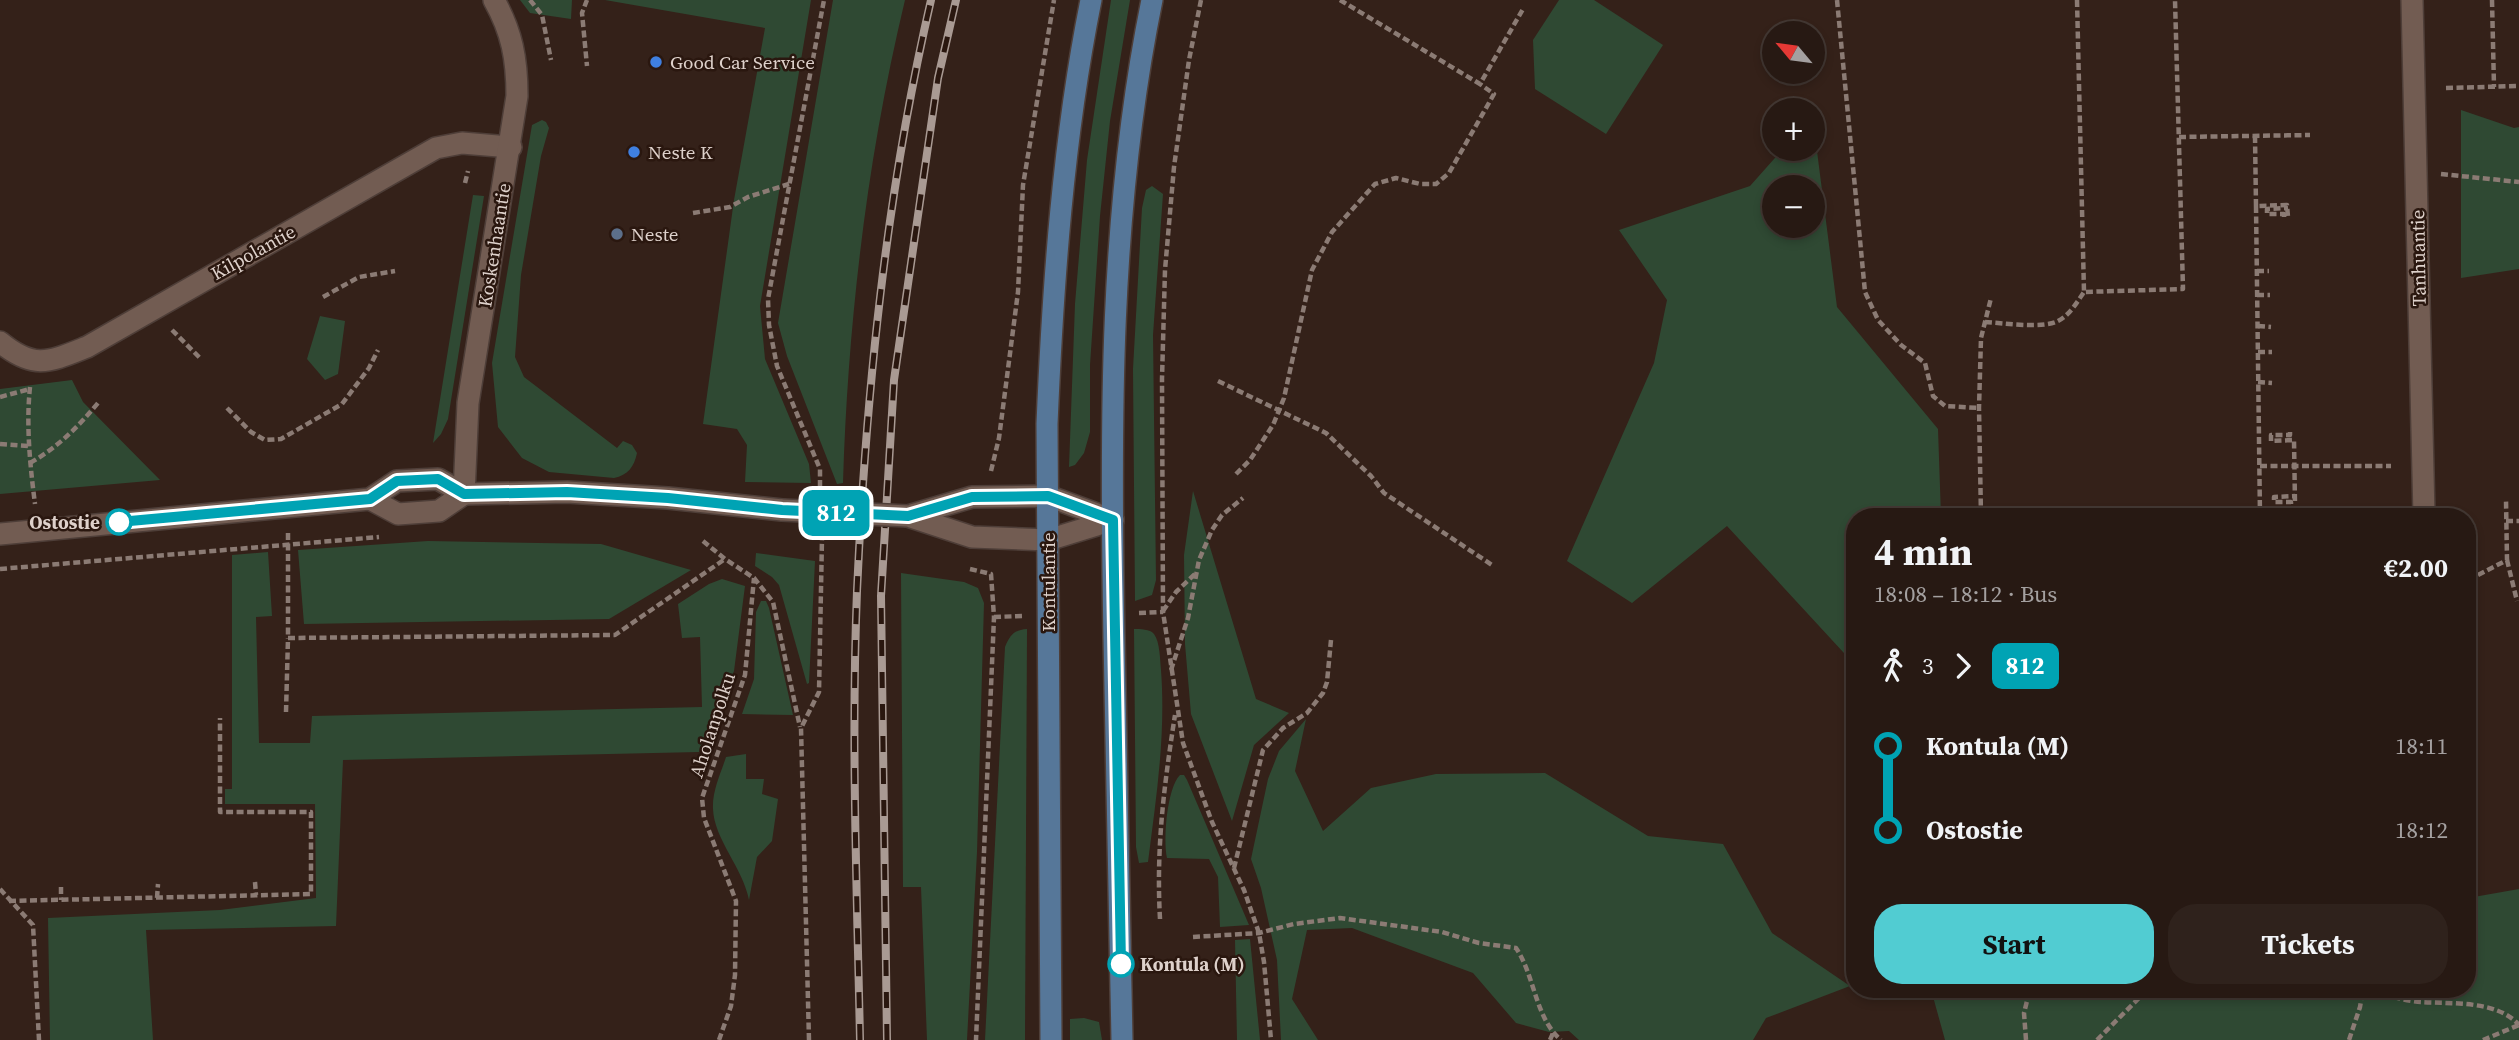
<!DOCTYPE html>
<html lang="en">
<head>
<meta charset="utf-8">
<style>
	:root { --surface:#271913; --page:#2f221c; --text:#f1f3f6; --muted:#a4a0a0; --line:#433833; --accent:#51ccd2 }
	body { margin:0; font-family:"Source Serif 4",serif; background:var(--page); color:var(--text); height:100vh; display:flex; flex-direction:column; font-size:26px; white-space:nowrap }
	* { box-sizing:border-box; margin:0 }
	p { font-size:23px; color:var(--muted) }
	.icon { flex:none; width:38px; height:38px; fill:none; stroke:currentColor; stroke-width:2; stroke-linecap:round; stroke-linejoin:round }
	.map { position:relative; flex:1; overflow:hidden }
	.sheet { position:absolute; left:1846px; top:508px; width:630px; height:490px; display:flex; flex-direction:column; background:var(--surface); border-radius:28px; box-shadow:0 4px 10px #0003,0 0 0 2px var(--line) }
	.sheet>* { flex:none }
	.badge { padding:0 14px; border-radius:10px; font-size:24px; line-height:46px }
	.needle { width:46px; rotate:299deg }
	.controls { position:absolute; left:1762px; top:21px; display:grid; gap:14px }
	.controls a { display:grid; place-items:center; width:63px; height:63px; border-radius:50%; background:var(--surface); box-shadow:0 4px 10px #0003,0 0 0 2px var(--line); font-size:35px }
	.map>.badge { position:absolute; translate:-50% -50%; box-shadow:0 0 0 4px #fff }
	.legs { display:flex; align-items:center; gap:10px; height:77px; padding:0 28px; font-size:23px }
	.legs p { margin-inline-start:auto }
	.overview { display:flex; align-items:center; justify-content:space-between; height:119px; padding:0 28px }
	h1 { font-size:38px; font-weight:700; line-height:52px }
	.primary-button { display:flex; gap:14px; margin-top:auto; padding:14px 28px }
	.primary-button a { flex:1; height:80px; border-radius:28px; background:var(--accent); color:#111; font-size:28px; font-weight:700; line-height:80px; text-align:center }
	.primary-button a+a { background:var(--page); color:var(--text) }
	ul { padding:0 28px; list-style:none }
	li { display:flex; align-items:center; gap:24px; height:84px; font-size:26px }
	li i { display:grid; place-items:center; width:10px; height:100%; margin:0 9px; background:currentColor }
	li i::after { content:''; width:18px; height:18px; margin:-9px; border:5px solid; border-radius:50%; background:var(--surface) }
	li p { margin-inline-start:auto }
	li:first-child i { background:linear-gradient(#0000 50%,currentColor 0) }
	li:last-child i { background:linear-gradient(currentColor 50%,#0000 0) }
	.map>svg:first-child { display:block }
	.green { fill:#2f4933; fill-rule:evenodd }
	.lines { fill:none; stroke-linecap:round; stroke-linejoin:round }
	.minor-casing { stroke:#4e3e38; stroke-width:24 }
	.major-casing { stroke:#4e3e38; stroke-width:24 }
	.path { stroke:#8b7b74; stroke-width:4.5; stroke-dasharray:7 3.5; stroke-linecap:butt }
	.minor { stroke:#725c52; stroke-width:21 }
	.major { stroke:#567799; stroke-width:21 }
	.rail-casing { stroke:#a99a93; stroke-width:8 }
	.rail { stroke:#2a170f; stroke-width:5; stroke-dasharray:16; stroke-linecap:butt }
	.minor-bridge-casing { stroke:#4e3e38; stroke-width:24; stroke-linecap:butt }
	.minor-bridge { stroke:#725c52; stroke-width:21 }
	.line-1-casing { stroke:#fff; stroke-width:16 }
	.line-1 { stroke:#00a3b4; stroke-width:10 }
	.shop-dot { fill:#3f7fe0; stroke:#2a170f; stroke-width:2.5 }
	.service-dot { fill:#5c6f8a; stroke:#2a170f; stroke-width:2.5 }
	.stop-1-dot { fill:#fff; stroke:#00a3b4; stroke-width:3.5 }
	.labels { text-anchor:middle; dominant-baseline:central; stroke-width:5; stroke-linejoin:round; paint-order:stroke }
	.poi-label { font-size:19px; fill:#ded1cb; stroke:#2a170f; text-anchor:start }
	.street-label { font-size:19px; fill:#ded1cb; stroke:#2a170f }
	.stop-label { font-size:19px; font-weight:bold; fill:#ded1cb; stroke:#2a170f; text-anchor:end }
</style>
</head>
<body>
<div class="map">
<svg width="2519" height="1040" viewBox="0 0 2519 1040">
	<rect width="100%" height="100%" fill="#342119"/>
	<!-- green -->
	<g class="green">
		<path d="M 520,0 L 572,0 L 571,19 L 530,13 Z"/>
		<path d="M 605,0 L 811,0 L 760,306 L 765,359 L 809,464 L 811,483 L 745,482 L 747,445 L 737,429 L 703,424 L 734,200 L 765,28 Z"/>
		<path d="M 833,0 L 905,0 C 867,158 848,321 843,483 L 837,484 L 787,356 L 778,323 Z"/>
		<path d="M 1111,0 L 1130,0 L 1110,121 L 1100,216 L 1090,365 L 1090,432 L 1084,453 L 1075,465 L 1069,467 L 1075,304 L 1087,160 Z"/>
		<path d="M 1559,0 L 1594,0 L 1663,45 L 1606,134 L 1535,89 L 1533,40 Z"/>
		<path d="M 2461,110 L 2514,128 L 2519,127 L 2519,269 L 2461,278 Z"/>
		<path d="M 542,120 L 546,122 L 549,128 L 541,156 L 521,275 L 515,357 L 524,377 L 617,448 L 623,441 L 632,445 L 637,453 C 634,467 628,475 614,478 L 549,472 L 522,458 L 498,427 L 492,363 L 532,125 Z"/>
		<path d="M 1813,120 L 1837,307 L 1938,429 L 1941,516 L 1855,516 L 1855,665 L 1727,526 L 1632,603 L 1567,561 L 1654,363 L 1667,300 L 1619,230 L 1750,186 L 1783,149 L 1813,149 ZM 1774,187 L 1813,187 L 1813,226 L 1774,226 Z"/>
		<path d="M 1152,186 L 1163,194 L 1153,335 L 1156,580 L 1152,595 L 1135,601 L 1133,369 L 1142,208 L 1146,190 Z"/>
		<path d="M 473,195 L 484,196 L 448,419 L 441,434 L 433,443 Z"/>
		<path d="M 320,316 L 345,321 L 338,374 L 325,380 L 307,359 Z"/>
		<path d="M 72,380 L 83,402 L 160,480 L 0,494 L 0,389 Z"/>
		<path d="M 1193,491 L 1256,699 L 1289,713 L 1254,745 L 1232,821 L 1191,714 L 1185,644 L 1184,555 Z"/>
		<path d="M 428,541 L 601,544 L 691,570 L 609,619 L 304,624 L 298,550 Z"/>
		<path d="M 268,552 L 272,616 L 256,617 L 259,743 L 310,743 L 312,716 L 702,707 L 700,637 L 682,638 L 678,604 L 709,584 L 722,579 L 745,586 L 734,671 L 699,752 L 343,760 L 336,926 L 146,930 L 153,1040 L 50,1040 L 48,918 L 220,910 L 316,898 L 315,804 L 225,804 L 225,789 L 232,789 L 232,555 Z"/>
		<path d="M 756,553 L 815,561 L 809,683 L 807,684 L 779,585 L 772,577 L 755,566 Z"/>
		<path d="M 901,573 L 964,582 L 978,588 L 984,603 L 977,852 L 967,1040 L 927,1040 L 921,887 L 903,887 Z"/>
		<path d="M 761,601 L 766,601 L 769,608 L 793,715 L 742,714 L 754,679 L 756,612 Z"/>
		<path d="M 1027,629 L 1025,1040 L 985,1040 L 1005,647 C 1010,635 1014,630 1027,629 Z"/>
		<path d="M 1134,629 C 1140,629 1150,629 1154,634 C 1160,642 1160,660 1161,670 C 1166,736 1156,798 1148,862 L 1139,863 L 1136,847 Z"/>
		<path d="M 1306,719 L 1295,771 L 1323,831 L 1371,788 L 1436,774 L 1545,773 L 1648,836 L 1723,844 L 1772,933 L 1850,986 L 1766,1018 L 1753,1040 L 1579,1040 L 1569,1031 L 1549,1032 L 1516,1023 L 1473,973 L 1352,928 L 1307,930 L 1292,999 L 1318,1040 L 1281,1040 L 1277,960 L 1261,888 L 1251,859 L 1268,779 L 1279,751 Z"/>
		<path d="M 746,754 L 746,779 L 764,779 L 762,794 L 778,799 L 772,841 L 757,857 L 749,900 C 743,868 714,839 713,809 C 712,791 721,773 726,757 Z"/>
		<path d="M 1180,775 L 1184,775 L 1187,780 L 1249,925 L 1220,927 L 1218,877 L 1209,859 L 1167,858 C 1163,839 1167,788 1180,775 Z"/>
		<path d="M 2519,889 L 2519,1040 L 1945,1040 L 1932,993 L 1943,989 L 2468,989 L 2468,898 Z"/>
		<path d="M 1250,939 L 1260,1040 L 1237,1040 L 1235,940 Z"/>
		<path d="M 1084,1018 L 1099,1022 L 1102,1040 L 1070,1040 L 1070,1019 Z"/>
	</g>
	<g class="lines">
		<defs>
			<g id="minor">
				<path d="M 2412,0 L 2424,516"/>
				<path d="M 0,342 C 34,370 49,362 87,347 L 436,148 L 462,143 L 511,147"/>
				<path d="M 464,494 L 468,403 L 517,96 C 517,59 512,32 494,0"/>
				<path d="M 370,499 L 398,514 L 439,511 L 464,494"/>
				<path d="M 908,516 L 972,497 L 1048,496 L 1113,520"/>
				<path d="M 908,516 L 972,537 L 1048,540 L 1113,520"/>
				<path d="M 0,534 L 370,499 L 397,481 L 438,479 L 464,494 L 567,492 L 668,498 L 782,510"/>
			</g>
			<g id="major">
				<path d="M 1051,1040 L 1047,424 C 1053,283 1063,139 1091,0"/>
				<path d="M 1122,1040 C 1119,906 1117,772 1114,638 C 1110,425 1109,210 1152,0"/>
			</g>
		</defs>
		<!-- minor casing -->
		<use href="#minor" class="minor-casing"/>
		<!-- major casing -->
		<use href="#major" class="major-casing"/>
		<!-- path -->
		<g class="path">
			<path d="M 530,0 L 542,15 L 551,60"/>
			<path d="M 587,0 L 582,13 L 587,66"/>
			<path d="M 1201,0 L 1189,60 L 1174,167 L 1165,270 L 1162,379 L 1163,612 L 1183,743 L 1212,822 L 1244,890 L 1259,933 L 1264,962 L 1271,1040"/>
			<path d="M 1340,0 L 1480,84 L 1523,9"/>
			<path d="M 1837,0 L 1865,292 L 1878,320 L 1901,345 L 1925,363 L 1933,396 L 1945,406 L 1979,408"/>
			<path d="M 2077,0 L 2084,292 L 2183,289 L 2175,0"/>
			<path d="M 2492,0 L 2494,87"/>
			<path d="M 2446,88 L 2519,86"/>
			<path d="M 2255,136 L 2256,206 L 2287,205 L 2288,217"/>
			<path d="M 2179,137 L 2310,135"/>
			<path d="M 2441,174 L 2519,182"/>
			<path d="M 465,183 L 468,171"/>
			<path d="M 2256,206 L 2260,516"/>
			<path d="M 693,213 L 730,207 L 748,197 L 789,184"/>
			<path d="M 2284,217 L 2284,214 L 2267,214 L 2267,209 L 2288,208"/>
			<path d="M 2257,271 L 2269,271"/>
			<path d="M 2257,295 L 2270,295"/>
			<path d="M 323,297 L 359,277 L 395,271"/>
			<path d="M 1985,322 C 2004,323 2042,329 2058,321 C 2070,315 2077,302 2084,292"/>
			<path d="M 2258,326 L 2271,327"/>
			<path d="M 172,330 L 201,359"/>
			<path d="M 2258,352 L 2272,352"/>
			<path d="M 1218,381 L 1326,433 L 1371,476 L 1384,493 L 1492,565"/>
			<path d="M 2258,382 L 2272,383"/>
			<path d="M 30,387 C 26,426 30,465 35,504"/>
			<path d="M 0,397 L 30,389"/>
			<path d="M 227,408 L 251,432 L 265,440 L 281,439 L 342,404 L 369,368 L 378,350"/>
			<path d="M 2290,432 L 2290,435 L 2271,435 L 2271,441 L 2294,440 L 2295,504"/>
			<path d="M 0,444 L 29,446"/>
			<path d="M 30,463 C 58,447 77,428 98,403"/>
			<path d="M 2260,466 L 2391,466"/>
			<path d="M 991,471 L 999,438 L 1018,292 L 1023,185 L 1054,0"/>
			<path d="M 1236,474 L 1250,460 L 1273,425 L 1284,398 L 1312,270 L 1332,232 L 1375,184 L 1396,178 L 1420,184 L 1436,184 L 1449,173 L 1494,94 L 1480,84"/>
			<path d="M 820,487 L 820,469 L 777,366 L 769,325 L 768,299 L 824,0"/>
			<path d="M 2291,504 L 2291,502 L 2274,502 L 2274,497 L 2295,496"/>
			<path d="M 1981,516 L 1979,408 L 1981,338 L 1991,298"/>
			<path d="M 2506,521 L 2519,521"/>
			<path d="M 288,533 L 288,638 L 615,635 L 725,559"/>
			<path d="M 703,541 L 725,559 L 754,578 L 773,602 L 800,727"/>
			<path d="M 2507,560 L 2517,601"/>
			<path d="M 0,569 L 379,537"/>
			<path d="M 970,569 L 991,574 L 994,617 L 976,1040"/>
			<path d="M 2478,575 L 2507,560 L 2506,500"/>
			<path d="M 1163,611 L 1176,592 L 1196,573"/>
			<path d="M 1139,613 L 1163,612"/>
			<path d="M 994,617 L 1022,616"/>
			<path d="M 1171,670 L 1188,618 L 1199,560 L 1212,530 L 1222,515 L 1243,498"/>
			<path d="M 286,712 L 288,638"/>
			<path d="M 1234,868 L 1263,750 L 1283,728 L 1307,713 L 1323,693 L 1327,682 L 1331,640"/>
			<path d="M 255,882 L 256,895"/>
			<path d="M 61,887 L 61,900"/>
			<path d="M 0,889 L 33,925 L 39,1040"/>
			<path d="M 157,898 L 158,884"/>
			<path d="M 9,901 L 311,894 L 311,812 L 220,812 L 220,718"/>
			<path d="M 1160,919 C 1156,847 1164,786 1175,715"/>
			<path d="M 1193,937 L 1259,933 L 1294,924 L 1340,918 L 1442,932 L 1479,943 L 1516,948 C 1535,976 1535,1018 1561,1040"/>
			<path d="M 2374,989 C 2388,996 2405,1001 2421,1002 C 2452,1004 2497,1000 2519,1025"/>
			<path d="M 719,1040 L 731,1006 L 735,975 L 736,901 L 704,818 L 702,798 L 745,675 L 754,578"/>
			<path d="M 809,1040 L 801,728 L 819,692 L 822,538"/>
			<path d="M 1550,1040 L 1553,1033"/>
			<path d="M 2026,1040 L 2024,1013 L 2030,989"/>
			<path d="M 2097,1040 L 2148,989"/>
			<path d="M 2349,1040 L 2360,1007 L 2363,989"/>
			<path d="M 2483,1040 L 2519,1025"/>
		</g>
		<!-- minor -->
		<use href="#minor" class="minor"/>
		<!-- major -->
		<use href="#major" class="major"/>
		<defs>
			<g id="rail">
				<path d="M 860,1040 C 857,891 851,740 857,591 C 866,392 886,194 931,0"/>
				<path d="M 887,1040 L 881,596 L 894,380 L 938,78 L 956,0"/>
			</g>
		</defs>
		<!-- rail casing -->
		<use href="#rail" class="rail-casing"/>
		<!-- rail -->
		<use href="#rail" class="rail"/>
		<defs>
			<path id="minor-bridge" d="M 782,510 L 908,516"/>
		</defs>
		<!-- minor-bridge casing -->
		<use href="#minor-bridge" class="minor-bridge-casing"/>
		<!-- minor-bridge -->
		<use href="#minor-bridge" class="minor-bridge"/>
	</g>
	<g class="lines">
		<defs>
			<path id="line-1" d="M 119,522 L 370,499 L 397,481 L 438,479 L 464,494 L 567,492 L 668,498 L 782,510 L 908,516 L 972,497 L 1048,496 L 1113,520 L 1121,964"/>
		</defs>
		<!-- line-1 casing -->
		<use href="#line-1" class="line-1-casing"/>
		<!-- line-1 -->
		<use href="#line-1" class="line-1"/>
	</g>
	<!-- markers -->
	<g class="shop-dot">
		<circle cx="656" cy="62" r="7"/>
		<circle cx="634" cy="152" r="7"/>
	</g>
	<circle class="service-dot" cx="617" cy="234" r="7"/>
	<g class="stop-1-dot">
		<circle cx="119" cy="522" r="12"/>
		<circle cx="1121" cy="964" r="12"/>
	</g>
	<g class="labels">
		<!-- poi labels -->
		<g class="poi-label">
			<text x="670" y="62">Good Car Service</text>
			<text x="648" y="152">Neste K</text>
			<text x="631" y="234">Neste</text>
		</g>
		<!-- street labels -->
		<g class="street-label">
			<text transform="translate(494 245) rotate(-81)">Koskenhaantie</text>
			<text transform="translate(253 252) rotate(-29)">Kilpolantie</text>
			<text transform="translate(2418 258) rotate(-91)">Tanhuantie</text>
			<text transform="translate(1048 582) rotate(-90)">Kontulantie</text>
			<text transform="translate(712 725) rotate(-72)">Aholanpolku</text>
		</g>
		<!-- stop labels -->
		<g class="stop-label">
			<text x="100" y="522">Ostostie</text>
			<text x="1140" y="964" text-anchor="start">Kontula (M)</text>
		</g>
	</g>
</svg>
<div class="controls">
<a><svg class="needle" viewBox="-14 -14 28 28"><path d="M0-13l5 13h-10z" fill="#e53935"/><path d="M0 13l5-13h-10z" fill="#a4a0a0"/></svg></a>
<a>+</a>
<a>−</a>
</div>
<b class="badge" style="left:836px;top:513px;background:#00a3b4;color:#fff">812</b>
<section class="sheet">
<div class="overview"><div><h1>4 min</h1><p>18:08 – 18:12 · Bus</p></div><b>€2.00</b></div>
<div class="legs"><svg class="icon" aria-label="walk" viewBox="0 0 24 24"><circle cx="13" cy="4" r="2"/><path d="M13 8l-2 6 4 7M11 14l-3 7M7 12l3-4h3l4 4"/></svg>3<svg class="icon" aria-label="forward" viewBox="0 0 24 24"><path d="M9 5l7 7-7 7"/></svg><b class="badge" style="background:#00a3b4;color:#fff">812</b></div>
<ul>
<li><i style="color:#00a3b4"></i><b>Kontula (M)</b><p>18:11</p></li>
<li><i style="color:#00a3b4"></i><b>Ostostie</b><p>18:12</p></li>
</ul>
<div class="primary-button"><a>Start</a><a>Tickets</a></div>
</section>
</div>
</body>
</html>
